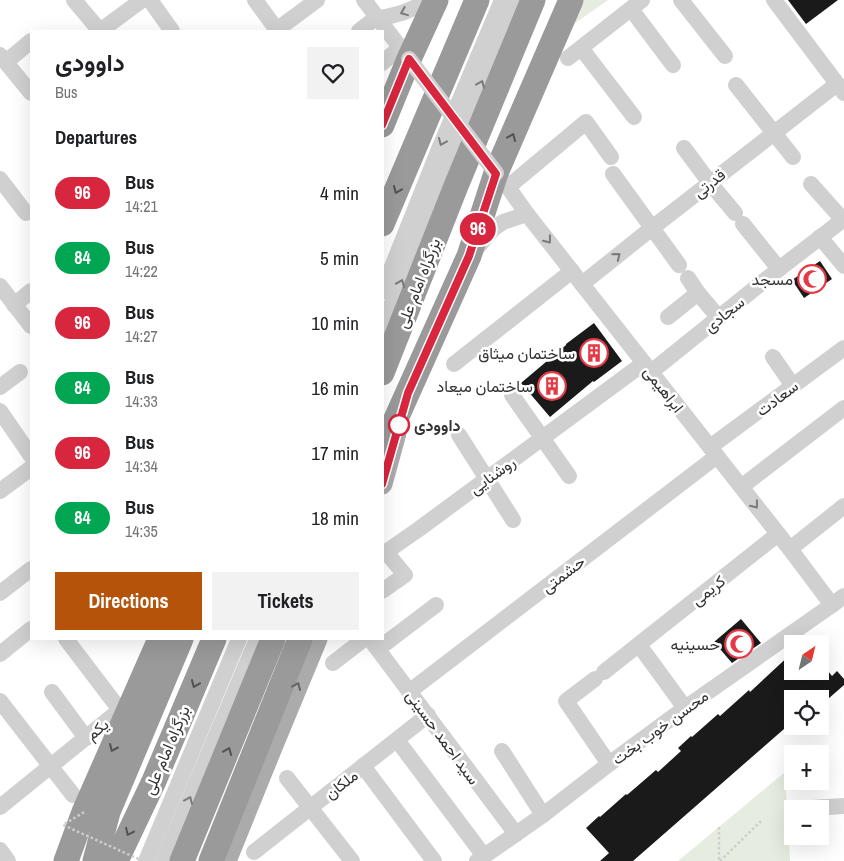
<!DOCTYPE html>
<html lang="en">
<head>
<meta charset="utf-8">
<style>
	:root { --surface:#fff; --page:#f2f2f2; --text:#202124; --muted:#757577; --accent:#b45309 }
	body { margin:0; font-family:"Archivo Narrow",Vazirmatn,sans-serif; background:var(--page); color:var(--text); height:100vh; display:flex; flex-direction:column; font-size:19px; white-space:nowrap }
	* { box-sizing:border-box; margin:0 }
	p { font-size:16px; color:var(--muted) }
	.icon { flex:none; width:28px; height:28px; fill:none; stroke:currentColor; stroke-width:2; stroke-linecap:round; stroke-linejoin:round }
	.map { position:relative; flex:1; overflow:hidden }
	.side { position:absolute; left:30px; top:30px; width:354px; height:610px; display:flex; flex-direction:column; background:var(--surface); border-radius:0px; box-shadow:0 5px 20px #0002 }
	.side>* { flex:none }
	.badge { padding:0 10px; border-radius:16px; font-size:18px; line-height:32px }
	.needle { width:32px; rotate:35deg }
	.fabs { position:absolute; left:784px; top:635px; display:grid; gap:10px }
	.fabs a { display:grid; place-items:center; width:45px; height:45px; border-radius:0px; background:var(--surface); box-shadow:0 5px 20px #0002; font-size:25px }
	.map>.badge { position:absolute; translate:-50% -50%; box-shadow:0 0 0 2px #fff }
	h2 { padding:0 25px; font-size:19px; line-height:45px }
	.round { display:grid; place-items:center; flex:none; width:52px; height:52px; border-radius:0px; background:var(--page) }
	.head { display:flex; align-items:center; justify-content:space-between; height:85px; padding:0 25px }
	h1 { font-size:24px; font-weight:700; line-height:38px }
	.button { display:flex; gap:10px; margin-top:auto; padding:10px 25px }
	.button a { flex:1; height:58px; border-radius:0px; background:var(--accent); color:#fff; font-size:20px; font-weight:700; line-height:58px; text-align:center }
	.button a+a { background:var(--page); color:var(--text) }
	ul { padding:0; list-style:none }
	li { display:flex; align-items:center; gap:15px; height:65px; padding:0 25px }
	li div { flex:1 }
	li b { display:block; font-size:19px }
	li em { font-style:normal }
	li .badge { min-width:55px; font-weight:700; text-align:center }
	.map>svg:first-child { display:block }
	.green { fill:#e6ecdf }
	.building { fill:#1a1a1a }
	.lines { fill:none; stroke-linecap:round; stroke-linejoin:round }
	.path { stroke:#cdcdcd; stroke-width:2.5; stroke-dasharray:2.5 2.5; stroke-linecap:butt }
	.minor { stroke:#d0d0d0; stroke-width:16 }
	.major { stroke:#ababab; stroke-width:21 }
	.highway { stroke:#9a9a9a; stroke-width:25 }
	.path-bridge { stroke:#cdcdcd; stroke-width:2.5; stroke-dasharray:2.5 2.5; stroke-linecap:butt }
	.minor-bridge { stroke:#d0d0d0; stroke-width:16 }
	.oneway { stroke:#7a7a7a }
	.oneway2 { stroke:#525252 }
	.oneway3 { stroke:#636363 }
	.line-casing { stroke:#fff; stroke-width:11 }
	.line { stroke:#d7263d; stroke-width:8 }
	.stop-dot { fill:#fff; stroke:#d7263d; stroke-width:2.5 }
	.labels { text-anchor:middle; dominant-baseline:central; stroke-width:5; stroke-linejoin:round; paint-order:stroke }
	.street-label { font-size:16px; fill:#333; stroke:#fff }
	.poi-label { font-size:16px; fill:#333; stroke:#fff; text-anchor:end }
	.stop-label { font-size:16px; font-weight:bold; fill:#333; stroke:#fff; text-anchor:start }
</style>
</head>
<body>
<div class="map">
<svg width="844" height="861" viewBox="0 0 844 861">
	<rect width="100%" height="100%" fill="#fff"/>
	<!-- green -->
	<g class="green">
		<path d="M 573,0 L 608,0 L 558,35 Z"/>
		<path d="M 785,772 L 790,861 L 678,861 Z"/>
	</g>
	<!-- building -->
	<g class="building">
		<path d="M 788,0 L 838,0 L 806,24 Z"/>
		<path d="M 820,261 L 832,279 L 804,298 L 792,280 Z"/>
		<path d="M 594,323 L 622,361 L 594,382 L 593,381 L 550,417 L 521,383 L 566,345 L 566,344 Z"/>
		<path d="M 741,619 L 761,643 L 732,663 L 714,642 Z"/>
		<path d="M 792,653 L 792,671 L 828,671 L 832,676 L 837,671 L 844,679 L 844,685 L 820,706 L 820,699 L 792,699 L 792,722 L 633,861 L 600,861 L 609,853 L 586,828 L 599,816 L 600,817 L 626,794 L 627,795 L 656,770 L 658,772 L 681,751 L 678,748 L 691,736 L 692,737 L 718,714 L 720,716 L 749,690 L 750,692 Z"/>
	</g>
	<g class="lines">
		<!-- path -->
		<g class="path">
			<path d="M 719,827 L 719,861"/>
			<path d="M 720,861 L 761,821"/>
		</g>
		<!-- minor -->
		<g class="minor">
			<path d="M 74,0 L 100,31"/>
			<path d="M 150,0 L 172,31"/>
			<path d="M 255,0 L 277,30"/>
			<path d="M 364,0 L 409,59"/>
			<path d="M 681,0 L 725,56"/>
			<path d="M 774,0 L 844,93"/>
			<path d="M 631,9 L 673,65"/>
			<path d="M 378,18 C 396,16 413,10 428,0"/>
			<path d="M 100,31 L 142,0"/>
			<path d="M 275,31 L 317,0"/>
			<path d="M 359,31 L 377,17"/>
			<path d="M 581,48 L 634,117"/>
			<path d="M 0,55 L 31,93"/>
			<path d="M 568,58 L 642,0"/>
			<path d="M 6,62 L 31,41"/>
			<path d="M 382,63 L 400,48"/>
			<path d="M 736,85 L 793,157"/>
			<path d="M 684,148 L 710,183 L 735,213"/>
			<path d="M 496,173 L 508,187 L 527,214 L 790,549 L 832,605"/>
			<path d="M 613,174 L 679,265"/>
			<path d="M 0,179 L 26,213"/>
			<path d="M 811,184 L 843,220"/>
			<path d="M 508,187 L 586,122 L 611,157"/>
			<path d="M 743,224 L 779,269"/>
			<path d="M 820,237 L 844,266"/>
			<path d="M 476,249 L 493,229 L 503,222 L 527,214"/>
			<path d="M 688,278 L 698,293 L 719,318"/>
			<path d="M 582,284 L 652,228 L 837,84"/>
			<path d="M 0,286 L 31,326"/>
			<path d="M 382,292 L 439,149 L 502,0"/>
			<path d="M 14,305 L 31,291"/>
			<path d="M 668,317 L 698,293"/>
			<path d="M 382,328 L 482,80 L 518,0"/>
			<path d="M 773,357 L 793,386"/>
			<path d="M 454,364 L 572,271"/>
			<path d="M 651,372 L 779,269 L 844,219"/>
			<path d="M 0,387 L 20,372"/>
			<path d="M 512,395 L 569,476"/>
			<path d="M 0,411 L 31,456"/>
			<path d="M 459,435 L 513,520"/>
			<path d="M 710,447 L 844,348"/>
			<path d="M 741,487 L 844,408"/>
			<path d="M 0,491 L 31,468"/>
			<path d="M 790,549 L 844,506"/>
			<path d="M 382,591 L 405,575 L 386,552 L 419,529 L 644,363"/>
			<path d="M 0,593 L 31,569"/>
			<path d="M 370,639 L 516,834"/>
			<path d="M 639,645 L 685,708"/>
			<path d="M 378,649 L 436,605"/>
			<path d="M 0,654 L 31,629"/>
			<path d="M 333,663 L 364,639"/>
			<path d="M 604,672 L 778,534"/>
			<path d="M 595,679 L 566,701 L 609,764"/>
			<path d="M 410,691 L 717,456"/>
			<path d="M 52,692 L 86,738"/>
			<path d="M 0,701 L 73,795"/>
			<path d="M 397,740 L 484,856"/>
			<path d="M 502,751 L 543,815"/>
			<path d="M 363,766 L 434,861"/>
			<path d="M 287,778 L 352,861"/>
			<path d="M 0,807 L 120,710 L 66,639"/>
			<path d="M 796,809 L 844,806"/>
			<path d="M 0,850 L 8,861"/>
			<path d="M 254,852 L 428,715"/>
			<path d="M 146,861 L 239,639"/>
			<path d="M 163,861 L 257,639"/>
			<path d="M 477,861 L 543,815 L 609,764 L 685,708 L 832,605 L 844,596"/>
		</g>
		<!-- major -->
		<g class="major">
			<path d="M 382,484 L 396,433"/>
			<path d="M 226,861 L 273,745 L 317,639"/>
		</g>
		<!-- highway -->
		<g class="highway">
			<path d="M 382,125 L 409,59 L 436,0"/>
			<path d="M 382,224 L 477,0"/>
			<path d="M 382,373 L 456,186 L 533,0"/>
			<path d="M 382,450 L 469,256 L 496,173 L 571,0"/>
			<path d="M 66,861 L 84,812 L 160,639"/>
			<path d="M 95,861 L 108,812 L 181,639"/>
			<path d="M 116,861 L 154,781 L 214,639"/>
			<path d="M 182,861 L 273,639"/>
			<path d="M 211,861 L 300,639"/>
		</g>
		<!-- path-bridge -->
		<path class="path-bridge" d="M 84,812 L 63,825 L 143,861"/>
		<!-- minor-bridge -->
		<path class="minor-bridge" d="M 409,59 L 496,173"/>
	</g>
	<!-- one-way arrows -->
	<defs><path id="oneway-chevron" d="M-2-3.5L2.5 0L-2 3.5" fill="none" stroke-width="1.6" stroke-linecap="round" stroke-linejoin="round" transform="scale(1.25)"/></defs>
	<g class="oneway">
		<use href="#oneway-chevron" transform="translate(404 12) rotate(158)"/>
		<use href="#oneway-chevron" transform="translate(481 84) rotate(-67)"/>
		<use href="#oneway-chevron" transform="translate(442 142) rotate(113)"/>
		<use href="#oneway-chevron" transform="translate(548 240) rotate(52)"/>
		<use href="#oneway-chevron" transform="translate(617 256) rotate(-39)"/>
		<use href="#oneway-chevron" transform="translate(401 283) rotate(-68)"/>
		<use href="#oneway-chevron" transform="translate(755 505) rotate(52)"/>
		<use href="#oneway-chevron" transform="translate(189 800) rotate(-67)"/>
	</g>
	<g class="oneway2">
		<use href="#oneway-chevron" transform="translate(512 137) rotate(-67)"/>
		<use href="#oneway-chevron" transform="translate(397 190) rotate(113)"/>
		<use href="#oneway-chevron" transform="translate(195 684) rotate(113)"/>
		<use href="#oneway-chevron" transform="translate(113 748) rotate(114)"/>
		<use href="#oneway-chevron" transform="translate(228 751) rotate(-68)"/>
		<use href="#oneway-chevron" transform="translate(129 832) rotate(115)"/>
	</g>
	<use class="oneway3" href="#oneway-chevron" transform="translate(297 686) rotate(-67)"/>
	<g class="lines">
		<defs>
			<path id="line" d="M 382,125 L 409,59 L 496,174 L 469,256 L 408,393 L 382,484"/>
		</defs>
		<!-- line casing -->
		<use href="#line" class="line-casing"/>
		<!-- line -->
		<use href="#line" class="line"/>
	</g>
	<!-- icons -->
	<defs>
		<symbol id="mosque-ring" viewBox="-11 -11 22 22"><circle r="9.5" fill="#fff" stroke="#e63946" stroke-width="1.5"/><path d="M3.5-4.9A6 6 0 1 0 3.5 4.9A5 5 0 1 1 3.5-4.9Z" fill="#e63946"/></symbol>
		<symbol id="building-ring" viewBox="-11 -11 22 22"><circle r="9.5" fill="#fff" stroke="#e63946" stroke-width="1.5"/><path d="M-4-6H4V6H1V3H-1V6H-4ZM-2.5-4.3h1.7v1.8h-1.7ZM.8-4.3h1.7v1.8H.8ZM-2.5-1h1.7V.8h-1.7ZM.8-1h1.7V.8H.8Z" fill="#e63946"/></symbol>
	</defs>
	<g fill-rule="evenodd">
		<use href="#mosque-ring" x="796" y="263" width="32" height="32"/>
		<use href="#building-ring" x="578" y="337" width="32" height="32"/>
		<use href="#building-ring" x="536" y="370" width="32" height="32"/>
		<use href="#mosque-ring" x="723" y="628" width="32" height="32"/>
	</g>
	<!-- markers -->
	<circle class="stop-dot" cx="399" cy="425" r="10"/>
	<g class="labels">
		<!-- street labels -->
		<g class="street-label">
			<text transform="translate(709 183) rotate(-38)">قدرتی</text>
			<text transform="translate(418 283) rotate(-69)">بزرگراه امام علی</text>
			<text transform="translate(724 314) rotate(-39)">سجادی</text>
			<text transform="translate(664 389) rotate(52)">ابراهیمی</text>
			<text transform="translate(777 398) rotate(-37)">سعادت</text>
			<text transform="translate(492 475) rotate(-36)">روشنایی</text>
			<text transform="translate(563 574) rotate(-37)">حشمتی</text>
			<text transform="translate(708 590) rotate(-38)">کریمی</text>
			<text transform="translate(660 727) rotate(-36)">محسن خوب بخت</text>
			<text transform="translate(97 729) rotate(-39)">یکم</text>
			<text transform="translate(443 737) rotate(54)">سید احمد حسینی</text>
			<text transform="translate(166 750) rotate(-67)">بزرگراه امام علی</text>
			<text transform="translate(341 784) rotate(-38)">ملکان</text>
		</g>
		<!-- poi labels -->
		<g class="poi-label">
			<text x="793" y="279">مسجد</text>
			<text x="575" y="353">ساختمان میثاق</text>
			<text x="533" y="386">ساختمان میعاد</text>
			<text x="720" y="644">حسینیه</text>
		</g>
		<!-- stop labels -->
		<g class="stop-label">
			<text x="414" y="425">داوودی</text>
		</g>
	</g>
</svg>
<div class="fabs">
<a><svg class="needle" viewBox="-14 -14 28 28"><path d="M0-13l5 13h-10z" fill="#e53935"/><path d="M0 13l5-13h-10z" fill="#757577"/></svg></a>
<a><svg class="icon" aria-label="locate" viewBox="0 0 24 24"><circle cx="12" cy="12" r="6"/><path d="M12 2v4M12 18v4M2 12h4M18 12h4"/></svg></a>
<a>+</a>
<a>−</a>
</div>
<b class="badge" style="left:478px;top:229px;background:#d7263d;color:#fff">96</b>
<section class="side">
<div class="head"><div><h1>داوودی</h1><p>Bus</p></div><a class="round"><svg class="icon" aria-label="heart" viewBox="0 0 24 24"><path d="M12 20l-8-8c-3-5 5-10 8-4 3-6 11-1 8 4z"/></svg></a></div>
<h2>Departures</h2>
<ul>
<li><span class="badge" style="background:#d7263d;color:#fff">96</span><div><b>Bus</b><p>14:21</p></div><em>4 min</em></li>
<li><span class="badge" style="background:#00a651;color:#fff">84</span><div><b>Bus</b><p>14:22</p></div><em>5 min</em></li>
<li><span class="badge" style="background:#d7263d;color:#fff">96</span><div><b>Bus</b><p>14:27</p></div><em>10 min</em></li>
<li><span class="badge" style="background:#00a651;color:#fff">84</span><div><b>Bus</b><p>14:33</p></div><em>16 min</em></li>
<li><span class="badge" style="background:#d7263d;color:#fff">96</span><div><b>Bus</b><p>14:34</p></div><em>17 min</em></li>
<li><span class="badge" style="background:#00a651;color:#fff">84</span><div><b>Bus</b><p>14:35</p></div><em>18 min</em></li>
</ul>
<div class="button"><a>Directions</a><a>Tickets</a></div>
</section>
</div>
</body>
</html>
